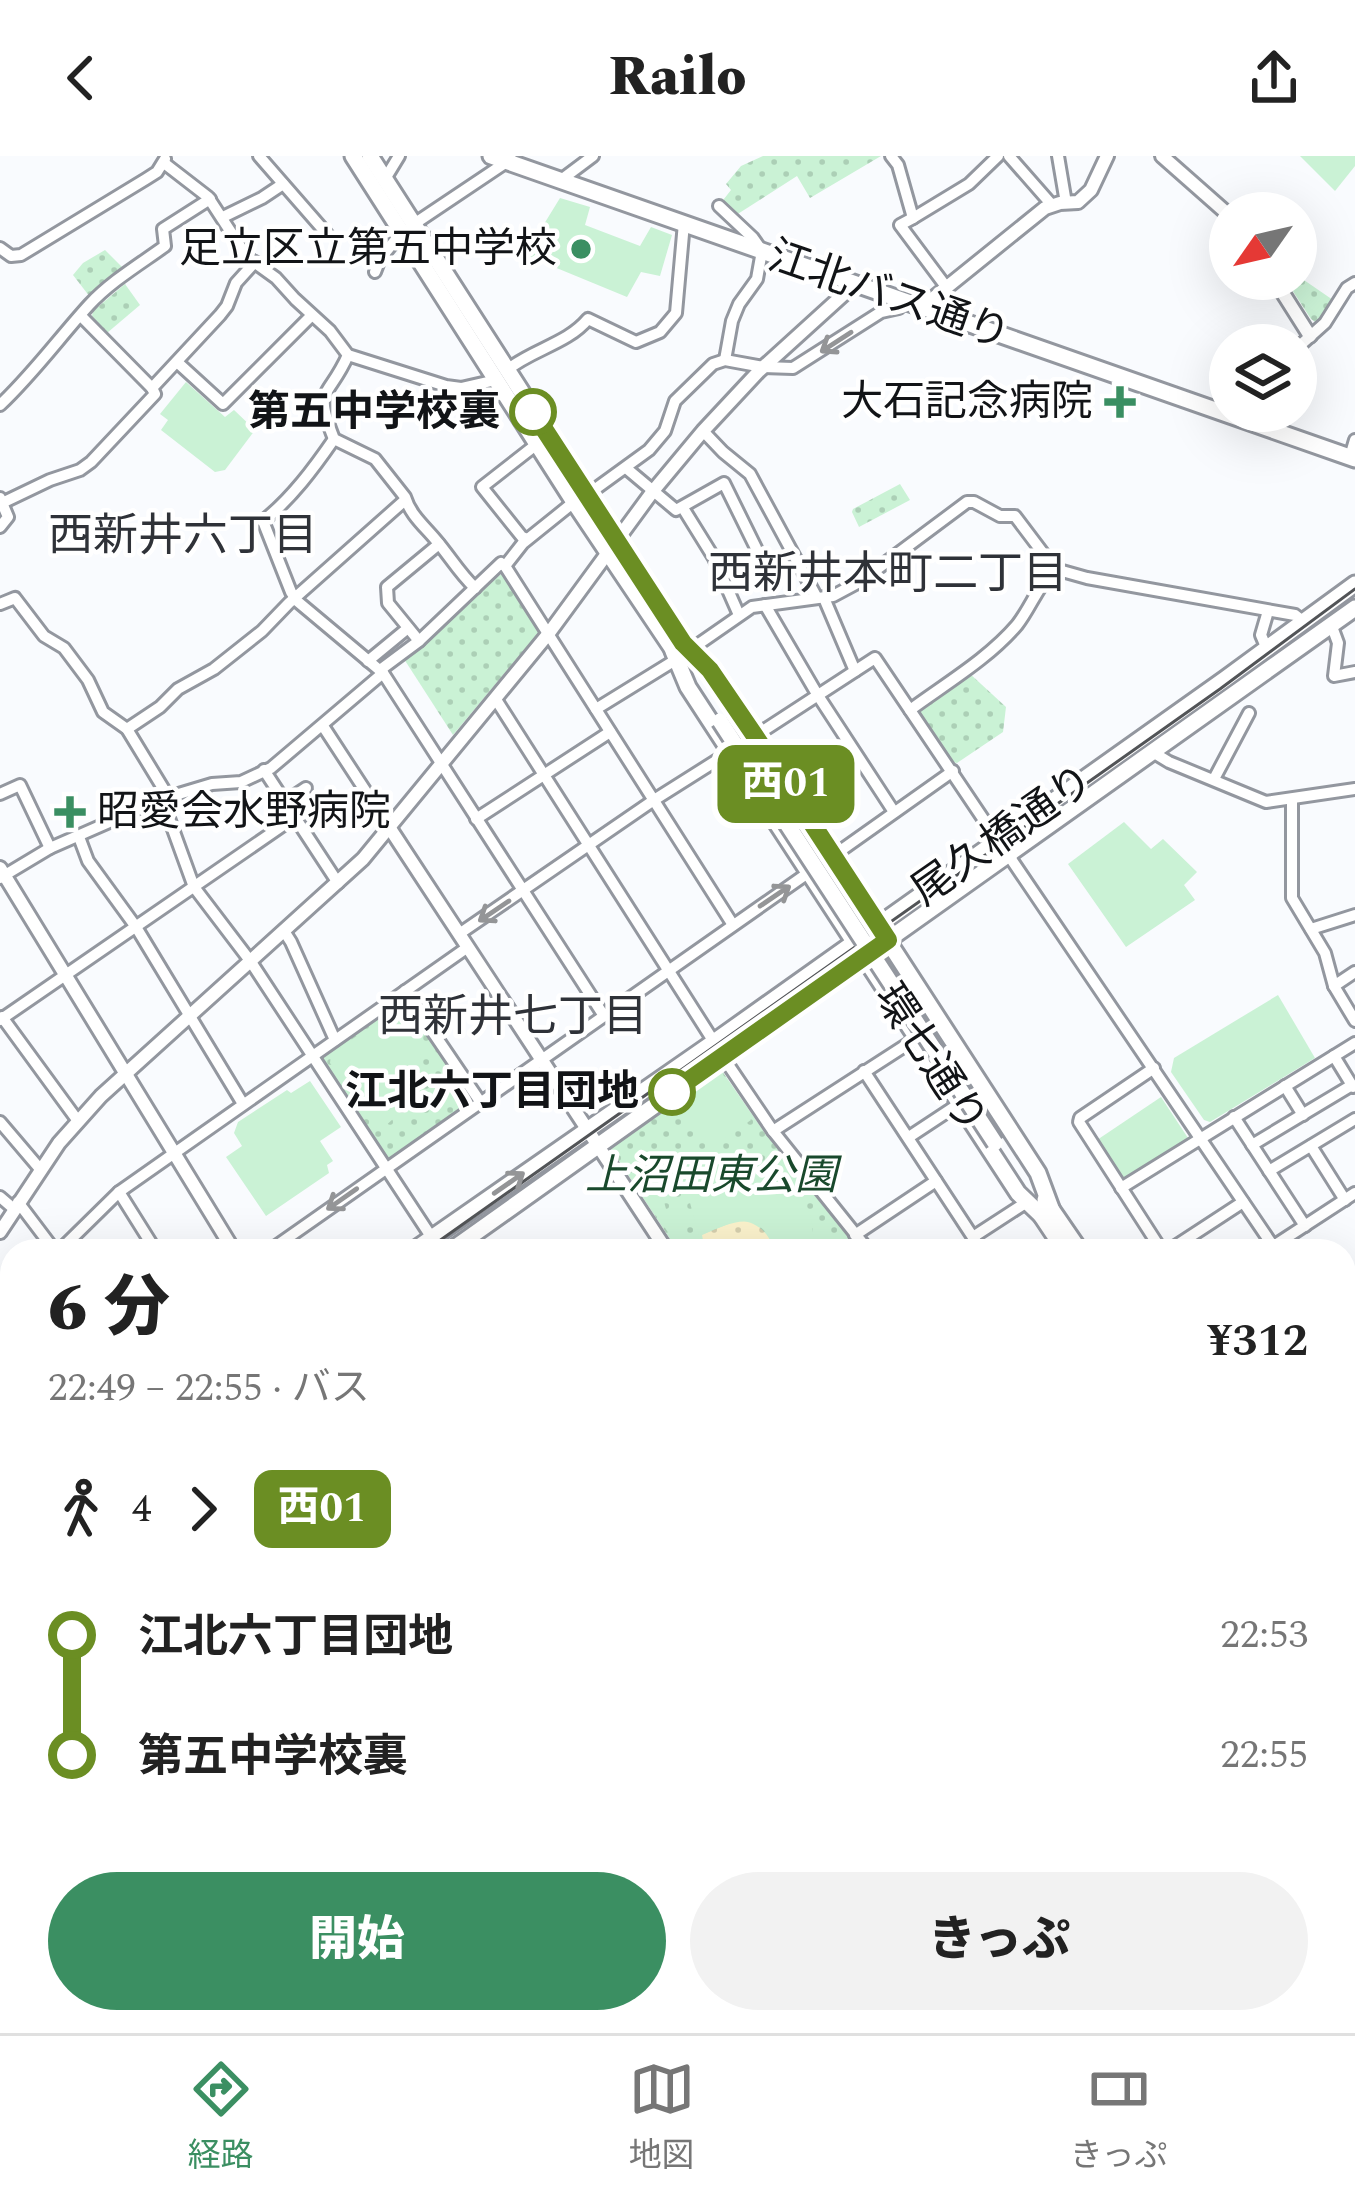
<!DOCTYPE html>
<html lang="ja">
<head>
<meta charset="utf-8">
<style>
	:root { --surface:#fff; --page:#f2f2f2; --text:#222; --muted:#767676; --line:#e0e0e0; --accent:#3b8f62 }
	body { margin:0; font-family:Spectral,"Noto Sans JP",serif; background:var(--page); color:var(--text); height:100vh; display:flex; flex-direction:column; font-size:45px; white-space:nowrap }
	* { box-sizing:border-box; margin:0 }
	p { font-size:39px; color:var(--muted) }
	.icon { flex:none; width:66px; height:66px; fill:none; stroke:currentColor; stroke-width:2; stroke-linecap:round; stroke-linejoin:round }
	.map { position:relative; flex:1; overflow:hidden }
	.details { position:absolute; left:0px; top:1083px; width:1356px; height:795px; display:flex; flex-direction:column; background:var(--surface); border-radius:36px 36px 0 0; box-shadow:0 12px 48px #0002 }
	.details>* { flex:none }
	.badge { padding:0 24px; border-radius:18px; font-size:42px; line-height:78px }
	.needle { width:78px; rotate:236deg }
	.controls { position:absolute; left:1209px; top:36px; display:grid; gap:24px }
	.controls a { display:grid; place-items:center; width:108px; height:108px; border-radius:50%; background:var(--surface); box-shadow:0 12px 48px #0002; font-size:60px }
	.map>.badge { position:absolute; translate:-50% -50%; box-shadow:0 0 0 6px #fff }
	.legs { display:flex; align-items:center; gap:18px; height:132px; padding:0 48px; font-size:39px }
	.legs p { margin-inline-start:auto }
	.summary { display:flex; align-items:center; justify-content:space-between; height:204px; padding:0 48px }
	h1 { font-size:66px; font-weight:800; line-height:90px }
	.button { display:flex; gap:24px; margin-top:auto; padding:24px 48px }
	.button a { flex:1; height:138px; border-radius:72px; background:var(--accent); color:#fff; font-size:48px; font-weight:800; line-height:138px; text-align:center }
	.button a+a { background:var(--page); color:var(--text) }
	ul { padding:0 48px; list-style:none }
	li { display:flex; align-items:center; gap:42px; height:120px; font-size:45px }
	li i { display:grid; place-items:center; width:18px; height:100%; margin:0 15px; background:currentColor }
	li i::after { content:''; width:30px; height:30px; margin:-15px; border:9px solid; border-radius:50%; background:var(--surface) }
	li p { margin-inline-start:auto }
	li:first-child i { background:linear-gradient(#0000 50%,currentColor 0) }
	li:last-child i { background:linear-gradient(currentColor 50%,#0000 0) }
	header { display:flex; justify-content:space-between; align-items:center; height:156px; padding:0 48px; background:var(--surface); font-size:54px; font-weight:800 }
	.dock { display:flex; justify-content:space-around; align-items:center; height:168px; border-top:3px solid var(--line); background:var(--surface); font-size:33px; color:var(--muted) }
	.dock a { display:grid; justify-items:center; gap:6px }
	.dock .selected { color:var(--accent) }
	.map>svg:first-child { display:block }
	.grass { fill:url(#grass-dots) }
	.forest { fill:url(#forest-crowns) }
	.sand { fill:url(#sand-dots) }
	.garden { fill:#caf2d5 }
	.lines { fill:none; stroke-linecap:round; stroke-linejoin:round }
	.minor-casing { stroke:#93979f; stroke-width:16 }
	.tertiary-casing { stroke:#93979f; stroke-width:18 }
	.secondary-casing { stroke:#93979f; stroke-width:20 }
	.primary-casing { stroke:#93979f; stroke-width:21 }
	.minor { stroke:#fff; stroke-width:10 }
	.tertiary { stroke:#fff; stroke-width:12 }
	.secondary { stroke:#fff; stroke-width:14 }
	.primary { stroke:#fff; stroke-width:15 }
	.tram { stroke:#525457; stroke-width:3 }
	.primary-bridge-casing { stroke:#93979f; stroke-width:21; stroke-linecap:butt }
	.primary-bridge { stroke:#fff; stroke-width:15 }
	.oneway { stroke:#949597 }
	.line-1-casing { stroke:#fff; stroke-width:27 }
	.line-1 { stroke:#6b8e23; stroke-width:18 }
	.poi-dot { fill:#3b8f62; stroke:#fff; stroke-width:4.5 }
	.stop-1-dot { fill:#fff; stroke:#6b8e23; stroke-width:6 }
	.labels { text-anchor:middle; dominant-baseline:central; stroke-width:9; stroke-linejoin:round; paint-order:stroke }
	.poi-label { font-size:42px; fill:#121417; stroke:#fff; text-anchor:end }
	.street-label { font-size:42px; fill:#121417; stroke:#fff }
	.stop-label { font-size:42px; font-weight:bold; fill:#121417; stroke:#fff; text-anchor:end }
	.park-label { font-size:42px; font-style:italic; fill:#19492c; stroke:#fff }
	.neighbourhood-label { font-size:45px; fill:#2f3238; stroke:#fff }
</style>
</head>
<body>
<header><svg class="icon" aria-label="back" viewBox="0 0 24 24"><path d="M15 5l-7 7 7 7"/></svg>Railo<svg class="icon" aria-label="share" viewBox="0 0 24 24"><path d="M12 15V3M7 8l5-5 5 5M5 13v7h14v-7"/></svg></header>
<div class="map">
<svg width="1355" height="1877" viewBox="0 0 1355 1877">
	<defs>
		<pattern id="grass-dots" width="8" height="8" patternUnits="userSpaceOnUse" patternTransform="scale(3)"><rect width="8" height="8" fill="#caf2d5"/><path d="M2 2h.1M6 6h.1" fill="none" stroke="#accfb6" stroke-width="1.8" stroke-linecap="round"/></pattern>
		<pattern id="forest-crowns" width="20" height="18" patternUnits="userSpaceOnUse" patternTransform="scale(3)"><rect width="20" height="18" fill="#caf2d5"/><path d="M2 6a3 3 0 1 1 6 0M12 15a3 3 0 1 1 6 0" fill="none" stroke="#accfb6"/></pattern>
		<pattern id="sand-dots" width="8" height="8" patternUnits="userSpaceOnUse" patternTransform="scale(3)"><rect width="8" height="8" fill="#fbf2cc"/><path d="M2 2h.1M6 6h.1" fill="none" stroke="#d6cfae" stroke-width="1.8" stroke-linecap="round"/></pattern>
	</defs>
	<rect width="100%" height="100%" fill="#f9fbfe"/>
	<!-- grass -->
	<g class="grass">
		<path d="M 763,0 L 881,0 L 810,42 L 797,20 L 733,61 L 720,48 L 731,34 L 726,28 L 741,10 Z"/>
		<path d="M 1306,88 L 1301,122 L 1333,144 L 1318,168 L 1311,163 L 1285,123 L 1296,123 L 1296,96 Z"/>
		<path d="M 105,94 L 125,114 L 90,141 L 73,119 L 83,107 Z"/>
		<path d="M 125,128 L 140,149 L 107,177 L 92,160 L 93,155 Z"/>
		<path d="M 900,328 L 910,344 L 859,371 L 852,356 L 853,353 Z"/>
		<path d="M 503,417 L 540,475 L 453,579 L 404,503 L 478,435 Z"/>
		<path d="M 968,516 L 1006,551 L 1003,576 L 957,607 L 952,606 L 918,557 L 919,553 Z"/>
		<path d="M 403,844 L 408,845 L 473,944 L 471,948 L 391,1004 L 386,1004 L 321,903 Z"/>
		<path d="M 720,912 L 767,980 L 853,1087 L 837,1095 L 678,1095 L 611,993 L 611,987 Z"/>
	</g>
	<!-- forest -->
	<path class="forest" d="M 671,1000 L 685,1001 L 694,1013 L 687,1028 L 662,1038 L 666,1053 L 681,1057 L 685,1061 L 680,1072 L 682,1086 L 693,1092 L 693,1095 L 680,1095 L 645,1041 C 654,1034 666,1027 668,1014 C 670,1000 665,1013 671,1000 Z"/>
	<!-- sand -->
	<path class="sand" d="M 738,1064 C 758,1066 769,1077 775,1095 L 705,1095 L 701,1079 Z"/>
	<!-- garden -->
	<g class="garden">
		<path d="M 1300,0 L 1355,0 L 1355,10 L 1335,35 Z"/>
		<path d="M 560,42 L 590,51 L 585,69 L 640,90 L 651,71 L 672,79 L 660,120 L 641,116 L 627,141 L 525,99 Z"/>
		<path d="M 186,226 L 225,261 L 234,254 L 255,274 L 225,314 L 215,316 L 161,274 L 168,264 L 160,258 Z"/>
		<path d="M 1124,666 L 1151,693 L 1163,683 L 1197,716 L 1184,729 L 1195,744 L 1126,791 L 1068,708 Z"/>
		<path d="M 1278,839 L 1315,902 L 1210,966 L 1204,964 L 1171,916 L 1174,902 Z"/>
		<path d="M 405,855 C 436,897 417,947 379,975 L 330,907 L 331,898 L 361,877 L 367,881 Z"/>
		<path d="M 719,919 L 751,964 L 709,993 L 677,949 Z"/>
		<path d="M 310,925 L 341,971 L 320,985 L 333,1005 L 327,1009 L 329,1017 L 266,1060 L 226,1001 L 242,990 L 234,977 L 238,966 L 287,934 L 291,937 Z"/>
		<path d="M 1161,941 L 1188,982 L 1123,1023 L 1097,984 Z"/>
		<path d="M 736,1013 C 786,1012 820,1044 812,1095 L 775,1095 C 760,1051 733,1066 702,1079 L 705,1095 L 703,1095 L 689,1043 L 712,1021 Z"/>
	</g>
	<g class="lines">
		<defs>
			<g id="minor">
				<path d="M 259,0 L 327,78"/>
				<path d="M 891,0 L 898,9 L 913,62 L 900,69 L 947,132"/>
				<path d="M 1009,0 L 1052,49"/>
				<path d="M 1058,0 L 1066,47"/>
				<path d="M 164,7 L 208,41 L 247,101 L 276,122 L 295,143 L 330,175 L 348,199 L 446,230 L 461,232 L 496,224"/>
				<path d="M 385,23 L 399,0"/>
				<path d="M 561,24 L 593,0"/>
				<path d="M 719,50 L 753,82 L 762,95 L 757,123 L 739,148 L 732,165 L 725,204"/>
				<path d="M 223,61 L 262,42 L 283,28"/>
				<path d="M 913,62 L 969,28 L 998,0"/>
				<path d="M 414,68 L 511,3"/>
				<path d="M 0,92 L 11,100 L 21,99 L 146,23 L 157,16 L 165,3"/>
				<path d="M 375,116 L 380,103 L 402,76"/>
				<path d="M 81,160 L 152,232"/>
				<path d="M 1296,193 L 1325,167 L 1347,132 L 1355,127"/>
				<path d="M 348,199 C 328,244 313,230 334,283 L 375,303 L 405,341 C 410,358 423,369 435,383 C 449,399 459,417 475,432"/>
				<path d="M 177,206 L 223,248 L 311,160"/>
				<path d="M 507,214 C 533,193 567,188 588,163 L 636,186 L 660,176 L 676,157 L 684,67"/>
				<path d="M 0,249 C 33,218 59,182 89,149 C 110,126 140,108 165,90 L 163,73 L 210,43"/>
				<path d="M 703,275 L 723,296 L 750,318 L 817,442"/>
				<path d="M 334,283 C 314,312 291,343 263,365 L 291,436 L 297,445 L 383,517 L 604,860"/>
				<path d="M 1350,301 L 1355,284"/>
				<path d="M 626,312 L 676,354 L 724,327 L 756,392"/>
				<path d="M 587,339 L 649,294 L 665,275 L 675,245 L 713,208 L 725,204 L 763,211 L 793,212 L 881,156 L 899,152 L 904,146"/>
				<path d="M 2,347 L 50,324 L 80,314 L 91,306 L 155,238 L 152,232 L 220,159 L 227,150 L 236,127 L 255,106"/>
				<path d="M 683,352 L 714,402 L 739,459"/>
				<path d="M 0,371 L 8,361 L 0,342"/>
				<path d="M 527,383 L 522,381 L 482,331 L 537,288"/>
				<path d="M 505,410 L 523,387 L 574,346"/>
				<path d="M 824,442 L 855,515"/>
				<path d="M 0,448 L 15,442 L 44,480 L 64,492 L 88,524 L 103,556 L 127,573 L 169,642"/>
				<path d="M 765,449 L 817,538 L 894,656"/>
				<path d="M 1331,468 L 1338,487 L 1334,520 L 1355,516"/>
				<path d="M 419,485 L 388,447 L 387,431 L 439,388"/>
				<path d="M 1267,493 L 1261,479 L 1268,455"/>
				<path d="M 690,494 L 752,451 L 833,440 L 861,425 L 967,346 L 974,346 L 1000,360 L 1015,360 L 1055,413 L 1087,422 L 1295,459 L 1304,466"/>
				<path d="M 368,505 L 408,472"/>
				<path d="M 380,514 L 419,485 L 501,407 L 505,410 L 733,769"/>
				<path d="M 495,542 L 714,886"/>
				<path d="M 596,553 L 677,503"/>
				<path d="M 910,554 C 945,528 988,503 1017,469 C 1031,451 1038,429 1055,413"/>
				<path d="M 323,570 L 389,671"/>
				<path d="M 127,573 L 160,551 L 178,533 L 214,513 L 262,475 L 289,447 L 404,345"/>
				<path d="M 755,580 L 875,502 L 998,685"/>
				<path d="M 1151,595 L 1169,606 L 1266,646 L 1355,633"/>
				<path d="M 264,614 L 338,727"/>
				<path d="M 1214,623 L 1249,557"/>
				<path d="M 0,638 L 20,629 L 50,692"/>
				<path d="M 162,643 L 194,731 L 251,806 L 432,1082"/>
				<path d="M 1292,643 L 1292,742 L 1325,797 L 1334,830 L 1355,865"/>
				<path d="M 285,646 L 306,632"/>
				<path d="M 476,663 L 610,576"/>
				<path d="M 79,681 L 88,705 L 136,771 L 243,948"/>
				<path d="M 1007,697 L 1273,1090"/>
				<path d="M 833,700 L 953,615"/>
				<path d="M 0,722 L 50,692 L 162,643 L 212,628 L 241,626 L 271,612 L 383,517"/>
				<path d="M 1311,773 L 1355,759"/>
				<path d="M 284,775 L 291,786 L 335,884"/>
				<path d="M 459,778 L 654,644 L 730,596"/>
				<path d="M 1334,830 L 1355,816"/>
				<path d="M 405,835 L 481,947"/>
				<path d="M 2,861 L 78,965"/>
				<path d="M 0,864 L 295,661"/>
				<path d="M 1334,900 L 1353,931"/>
				<path d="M 723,901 L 773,975 L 869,1095"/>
				<path d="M 1154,912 L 1080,962 L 1079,966 L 1162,1095"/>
				<path d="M 864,915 L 982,1095"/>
				<path d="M 1285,930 L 1303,959"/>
				<path d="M 1234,961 L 1305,1070"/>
				<path d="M 0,966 L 40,1013"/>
				<path d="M 773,975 L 917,882"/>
				<path d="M 909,981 L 959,948"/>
				<path d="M 1252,989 L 1352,929"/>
				<path d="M 1311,990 L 1345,1044"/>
				<path d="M 1269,1015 L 1355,963"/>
				<path d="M 1121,1032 L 1355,887"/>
				<path d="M 119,1036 L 156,1095"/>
				<path d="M 0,1041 L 14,1053"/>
				<path d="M 18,1046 L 55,1095"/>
				<path d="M 855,1079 L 936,1025"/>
				<path d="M 973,1081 L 1027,1046"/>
				<path d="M 59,1095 L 119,1036 L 468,791"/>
				<path d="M 269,1095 L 808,717"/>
				<path d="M 1168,1095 L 1243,1046"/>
				<path d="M 1266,1095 L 1355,1037"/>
				<path d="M 0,1165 L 12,1151"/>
				<path d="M 0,1198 L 12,1211"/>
				<path d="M 0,1233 L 12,1225"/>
				<path d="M 1346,1278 L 1355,1291"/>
				<path d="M 1344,1369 L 1355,1386"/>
				<path d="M 0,1437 L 12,1447"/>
				<path d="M 0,1495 L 12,1503"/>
				<path d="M 0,1577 L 12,1568"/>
				<path d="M 1344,1632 L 1355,1633"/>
				<path d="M 0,1664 L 12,1656"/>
				<path d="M 1344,1686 L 1346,1688"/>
				<path d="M 1344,1776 L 1355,1770"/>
				<path d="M 1344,1818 L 1355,1837"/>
				<path d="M 0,1864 L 8,1877"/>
				<path d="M 249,1866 L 257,1877"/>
				<path d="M 844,1866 L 852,1877"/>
				<path d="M 1028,1866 L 1032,1877"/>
				<path d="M 1219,1866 L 1224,1877"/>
				<path d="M 64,1877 L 77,1866"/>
				<path d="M 161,1877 L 175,1866"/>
				<path d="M 348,1877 L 368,1866"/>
				<path d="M 449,1877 L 453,1872 L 462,1877"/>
				<path d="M 605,1877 L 615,1866"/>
				<path d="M 734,1877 L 750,1866"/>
				<path d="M 974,1877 L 991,1866"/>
				<path d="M 1128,1877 L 1147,1866"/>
			</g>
			<g id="tertiary">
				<path d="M 1162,0 L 1230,60"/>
				<path d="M 1274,123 L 1310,180"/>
				<path d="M 921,152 L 1045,52 L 1060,47 L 1078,46 L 1091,34 L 1107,0"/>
				<path d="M 389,671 L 667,1095"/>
				<path d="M 0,712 L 234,1095"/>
				<path d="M 0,1076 L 59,987 L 101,940 L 363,703 L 549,477 L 653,335 L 703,275 L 759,215 L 855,128"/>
				<path d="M 1344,1186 L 1355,1176"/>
				<path d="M 1344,1213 L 1355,1203"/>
				<path d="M 0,1310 L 12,1320"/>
				<path d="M 0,1630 L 12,1649"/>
				<path d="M 0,1759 L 12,1749"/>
				<path d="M 150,1866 L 157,1877"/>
				<path d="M 653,1866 L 670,1877"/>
				<path d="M 715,1866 L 724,1877"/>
				<path d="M 211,1877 L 225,1866"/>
				<path d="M 526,1877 L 530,1866"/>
			</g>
			<g id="secondary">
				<path d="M 1344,1854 L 1355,1848"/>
				<path d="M 1303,1877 L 1323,1866"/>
			</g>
			<g id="primary">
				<path d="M 353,0 L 574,346 L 678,501"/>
				<path d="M 370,0 L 686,492"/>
				<path d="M 491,0 L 1355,303"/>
				<path d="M 683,487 L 710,515 L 755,580 L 1038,1017 L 1051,1052"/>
				<path d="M 673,495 L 688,531 L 1018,1037 L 1042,1060"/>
				<path d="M 1045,1044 L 1080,1095"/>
				<path d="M 1039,1056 L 1065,1095"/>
				<path d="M 413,1095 L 714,886 L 1225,523 L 1355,428"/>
				<path d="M 450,1095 L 1355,452"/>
				<path d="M 0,1388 L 12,1380"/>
				<path d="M 0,1408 L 12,1400"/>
				<path d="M 1344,1490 L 1355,1507"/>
				<path d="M 1344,1515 L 1355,1532"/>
			</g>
		</defs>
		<!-- minor casing -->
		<use href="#minor" class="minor-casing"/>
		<!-- tertiary casing -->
		<use href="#tertiary" class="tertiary-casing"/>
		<!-- secondary casing -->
		<use href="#secondary" class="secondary-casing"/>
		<!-- primary casing -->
		<use href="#primary" class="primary-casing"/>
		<!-- minor -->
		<use href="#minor" class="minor"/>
		<!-- tertiary -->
		<use href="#tertiary" class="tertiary"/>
		<!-- secondary -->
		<use href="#secondary" class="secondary"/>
		<!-- primary -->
		<use href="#primary" class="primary"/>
		<!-- tram -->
		<g class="tram">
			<path d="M 425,1095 L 1220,533 L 1355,433"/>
			<path d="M 0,1394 L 12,1387"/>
		</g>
		<defs>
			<path id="primary-bridge" d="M 720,565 L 995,987"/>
		</defs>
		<!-- primary-bridge casing -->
		<use href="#primary-bridge" class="primary-bridge-casing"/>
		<!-- primary-bridge -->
		<use href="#primary-bridge" class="primary-bridge"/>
	</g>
	<!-- one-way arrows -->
	<defs><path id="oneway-shaft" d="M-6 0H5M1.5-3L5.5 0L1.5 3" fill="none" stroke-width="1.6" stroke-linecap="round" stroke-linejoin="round" transform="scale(3)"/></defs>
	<g class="oneway">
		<use href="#oneway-shaft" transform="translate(836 186) rotate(147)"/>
		<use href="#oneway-shaft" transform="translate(775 740) rotate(-34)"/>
		<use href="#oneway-shaft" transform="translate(494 755) rotate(146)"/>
		<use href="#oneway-shaft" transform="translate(509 1027) rotate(-35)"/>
		<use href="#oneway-shaft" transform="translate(342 1043) rotate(145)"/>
	</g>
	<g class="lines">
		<defs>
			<path id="line-1" d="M 533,256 L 683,487 L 710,514 L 755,580 L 888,784 L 672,936"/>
		</defs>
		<!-- line-1 casing -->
		<use href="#line-1" class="line-1-casing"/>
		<!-- line-1 -->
		<use href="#line-1" class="line-1"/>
	</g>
	<!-- markers -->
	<g class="poi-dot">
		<circle cx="581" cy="93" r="12"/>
		<path d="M1114 228h12v12h12v12h-12v12h-12v-12h-12v-12h12z"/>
		<path d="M64 638h12v12h12v12h-12v12h-12v-12h-12v-12h12z"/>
	</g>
	<g class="stop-1-dot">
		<circle cx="533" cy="256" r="21"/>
		<circle cx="672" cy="936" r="21"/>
	</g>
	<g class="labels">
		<!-- poi labels -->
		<g class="poi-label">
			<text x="557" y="93">足立区立第五中学校</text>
			<text x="1093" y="246">大石記念病院</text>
			<text x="97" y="656" text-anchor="start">昭愛会水野病院</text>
		</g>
		<!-- street labels -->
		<g class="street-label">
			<text transform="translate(889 140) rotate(19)">江北バス通り</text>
			<text transform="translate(1003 680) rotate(-35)">尾久橋通り</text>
			<text transform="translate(930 903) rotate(57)">環七通り</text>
		</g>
		<!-- stop labels -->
		<g class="stop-label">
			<text x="500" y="256">第五中学校裏</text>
			<text x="639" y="936">江北六丁目団地</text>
		</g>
		<!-- park labels -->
		<g class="park-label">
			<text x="711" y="1020">上沼田東公園</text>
		</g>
		<!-- neighbourhood labels -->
		<g class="neighbourhood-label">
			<text x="183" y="380">西新井六丁目</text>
			<text x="888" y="418">西新井本町二丁目</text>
			<text x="513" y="861">西新井七丁目</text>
		</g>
	</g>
</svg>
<div class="controls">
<a><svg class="needle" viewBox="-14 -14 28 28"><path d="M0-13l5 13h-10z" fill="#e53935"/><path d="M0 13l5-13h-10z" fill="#767676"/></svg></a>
<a><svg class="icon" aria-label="layers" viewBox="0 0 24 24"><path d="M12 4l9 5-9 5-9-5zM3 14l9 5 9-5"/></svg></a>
</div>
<b class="badge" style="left:786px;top:628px;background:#6b8e23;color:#fff">西01</b>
<section class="details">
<div class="summary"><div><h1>6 分</h1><p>22:49 – 22:55 · バス</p></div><b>¥312</b></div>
<div class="legs"><svg class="icon" aria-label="walk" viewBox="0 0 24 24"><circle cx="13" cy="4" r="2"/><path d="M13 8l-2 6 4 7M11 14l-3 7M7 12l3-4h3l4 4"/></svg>4<svg class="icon" aria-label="forward" viewBox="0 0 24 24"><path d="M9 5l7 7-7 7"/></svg><b class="badge" style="background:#6b8e23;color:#fff">西01</b></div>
<ul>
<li><i style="color:#6b8e23"></i><b>江北六丁目団地</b><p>22:53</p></li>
<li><i style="color:#6b8e23"></i><b>第五中学校裏</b><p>22:55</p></li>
</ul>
<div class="button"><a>開始</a><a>きっぷ</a></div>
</section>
</div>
<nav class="dock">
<a class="selected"><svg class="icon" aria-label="directions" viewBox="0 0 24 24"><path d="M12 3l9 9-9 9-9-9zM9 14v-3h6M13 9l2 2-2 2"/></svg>経路</a>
<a><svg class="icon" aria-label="map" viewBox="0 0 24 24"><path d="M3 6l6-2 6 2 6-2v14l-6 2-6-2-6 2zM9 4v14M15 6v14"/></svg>地図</a>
<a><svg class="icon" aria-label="tickets" viewBox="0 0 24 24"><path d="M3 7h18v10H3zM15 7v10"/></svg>きっぷ</a>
</nav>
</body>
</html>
